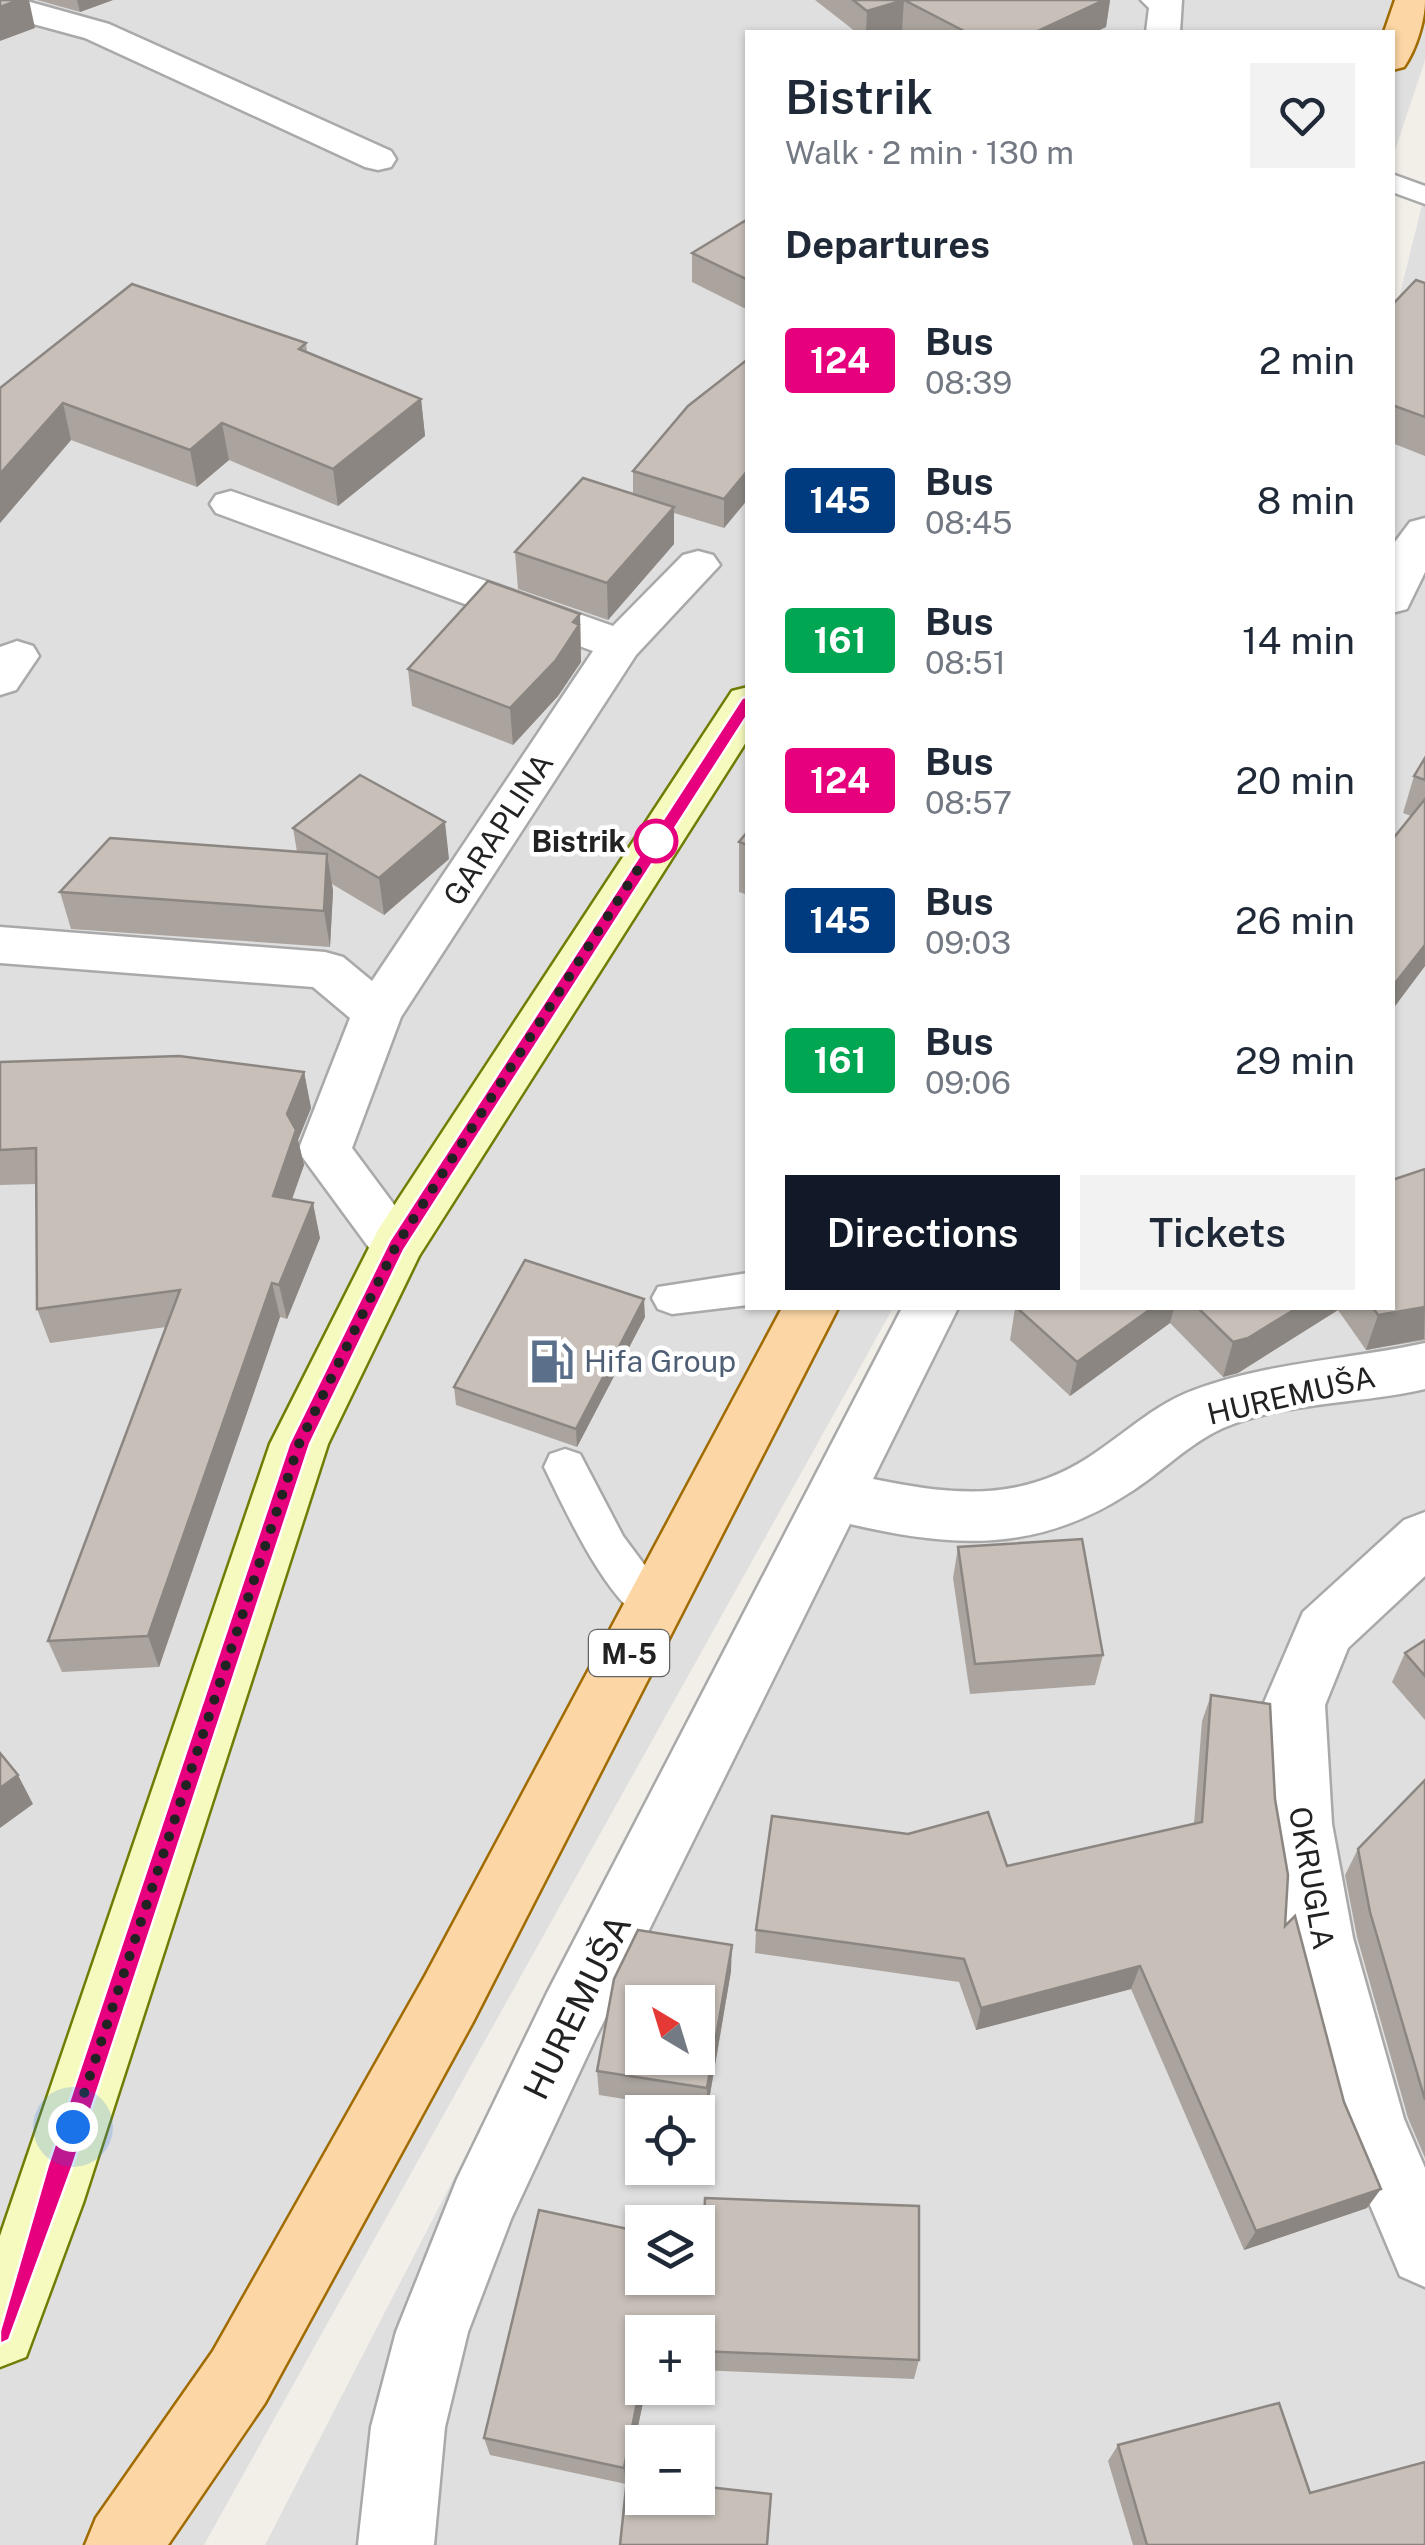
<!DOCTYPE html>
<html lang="en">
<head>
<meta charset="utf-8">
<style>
	:root { --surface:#fff; --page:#f2f2f3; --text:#1f2937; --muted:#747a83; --accent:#111827 }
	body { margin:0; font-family:"Public Sans",sans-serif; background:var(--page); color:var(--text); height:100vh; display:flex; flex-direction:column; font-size:38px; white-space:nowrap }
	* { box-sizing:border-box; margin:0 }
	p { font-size:32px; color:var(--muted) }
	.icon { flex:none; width:55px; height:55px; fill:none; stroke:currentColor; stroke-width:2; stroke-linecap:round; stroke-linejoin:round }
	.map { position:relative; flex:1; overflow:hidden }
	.side { position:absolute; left:745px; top:30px; width:650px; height:1280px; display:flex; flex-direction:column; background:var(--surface); border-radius:0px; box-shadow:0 2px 8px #0004 }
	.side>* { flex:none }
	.badge { padding:0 20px; border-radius:8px; font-size:35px; line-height:65px }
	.needle { width:65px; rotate:322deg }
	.tools { position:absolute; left:625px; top:1985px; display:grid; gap:20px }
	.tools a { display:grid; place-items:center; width:90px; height:90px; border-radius:0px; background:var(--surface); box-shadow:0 2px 8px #0004; font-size:50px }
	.you { position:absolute; width:50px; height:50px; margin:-25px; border:8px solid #fff; border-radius:50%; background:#1a73e8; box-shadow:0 0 0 15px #1a73e833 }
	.map>.badge { position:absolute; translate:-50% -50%; box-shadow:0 0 0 5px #fff }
	h2 { padding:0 40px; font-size:38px; line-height:90px }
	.round { display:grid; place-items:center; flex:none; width:105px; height:105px; border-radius:0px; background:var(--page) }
	.headline { display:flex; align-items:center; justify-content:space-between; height:170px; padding:0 40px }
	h1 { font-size:48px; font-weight:600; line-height:75px }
	.cta { display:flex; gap:20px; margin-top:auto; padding:20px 40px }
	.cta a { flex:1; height:115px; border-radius:0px; background:var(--accent); color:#fff; font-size:40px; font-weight:600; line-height:115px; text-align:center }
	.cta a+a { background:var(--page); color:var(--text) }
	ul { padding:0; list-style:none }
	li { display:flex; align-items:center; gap:30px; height:140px; padding:0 40px }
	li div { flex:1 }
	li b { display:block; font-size:38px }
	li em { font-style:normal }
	li .badge { min-width:110px; font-weight:700; text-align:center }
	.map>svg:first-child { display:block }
	.residential { fill:#e0dfdf; fill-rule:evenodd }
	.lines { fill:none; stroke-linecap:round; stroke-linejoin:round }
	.service-casing { stroke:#a9a9a9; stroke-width:5 }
	.minor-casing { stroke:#a9a9a9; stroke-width:5 }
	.secondary-casing { stroke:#707d05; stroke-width:5 }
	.primary-casing { stroke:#a06b00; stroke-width:5 }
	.service { fill:#fff; fill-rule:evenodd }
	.minor { fill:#fff; fill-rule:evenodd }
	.secondary { fill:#f7fabf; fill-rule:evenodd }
	.primary { fill:#fcd6a4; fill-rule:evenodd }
	.wall { fill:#aba49e }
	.shaded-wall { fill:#8b8681 }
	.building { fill:#c7bfb8; stroke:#8b8681; stroke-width:2.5; fill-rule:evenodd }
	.line { fill:#e6007e; stroke:#fff; stroke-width:2.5 }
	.walk { stroke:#222; stroke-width:10; stroke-dasharray:0 18 }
	.stop-dot { fill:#fff; stroke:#e6007e; stroke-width:5 }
	.labels { text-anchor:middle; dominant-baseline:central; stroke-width:9; stroke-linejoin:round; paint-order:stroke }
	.shield { fill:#fff; stroke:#646464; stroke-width:2.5 }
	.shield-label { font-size:28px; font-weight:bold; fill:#222 }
	.street-label { font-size:30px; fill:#222; stroke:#fff }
	.stop-label { font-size:30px; font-weight:bold; fill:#222; stroke:#fff; text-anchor:end }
	.service-label { font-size:30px; fill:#4e5e75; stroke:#fff; text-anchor:start }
	.near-street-label { font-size:35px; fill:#222; stroke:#fff }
</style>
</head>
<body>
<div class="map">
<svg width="1425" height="2545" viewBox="0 0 1425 2545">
	<rect width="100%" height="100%" fill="#f2efe9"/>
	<!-- residential -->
	<g class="residential">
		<path d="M 0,0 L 1425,0 L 1425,60 L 1393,156 L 1392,32 L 748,32 L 748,1308 L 893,1308 L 204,2545 L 0,2545 Z"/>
		<path d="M 1425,193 L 1425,2545 L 265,2545 L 902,1308 L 1392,1308 L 1392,326 ZM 642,2002 L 698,2002 L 698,2058 L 642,2058 ZM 642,2112 L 698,2112 L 698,2168 L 642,2168 ZM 642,2222 L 698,2222 L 698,2278 L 642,2278 ZM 642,2332 L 698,2332 L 698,2388 L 642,2388 ZM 642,2442 L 698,2442 L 698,2498 L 642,2498 Z"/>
	</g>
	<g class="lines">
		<defs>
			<g id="service">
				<path d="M 1392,174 L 1425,186 L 1425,204 L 1392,192 Z"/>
				<path d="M 748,1273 L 748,1305 L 672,1314 L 658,1309 L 652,1298 L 658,1287 Z"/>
				<path d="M 565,1449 L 580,1454 L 623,1536 L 675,1606 L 669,1620 L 653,1625 C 609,1609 565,1509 544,1467 L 550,1454 Z"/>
			</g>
			<g id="minor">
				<path d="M 0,0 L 23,0 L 109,24 L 391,151 L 396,159 L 391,167 L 378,170 L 365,167 L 85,38 L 0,15 Z"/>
				<path d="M 1141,0 L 1182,0 L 1180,32 L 1146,32 L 1149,8 Z"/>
				<path d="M 231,491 L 613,626 L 683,555 L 698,551 L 713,555 L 720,565 L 636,655 L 401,1017 L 352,1148 L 424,1245 L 416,1260 L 397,1267 L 378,1260 L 298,1151 L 350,1018 L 313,987 L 0,963 L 0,927 L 325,952 L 343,957 L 372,981 L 593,651 L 216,513 L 210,504 L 216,495 Z"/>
				<path d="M 1425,518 L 1425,572 L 1407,609 L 1392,613 L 1392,546 L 1410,522 Z"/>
				<path d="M 17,641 L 33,646 L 39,656 L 16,690 L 0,695 L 0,647 Z"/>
				<path d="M 902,1308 L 958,1308 L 873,1479 C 956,1496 1025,1503 1098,1451 C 1130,1429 1158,1403 1194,1390 C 1268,1362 1348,1360 1425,1343 L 1425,1389 C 1362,1404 1281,1402 1223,1428 C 1188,1444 1161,1473 1129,1493 C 1037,1553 952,1548 850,1524 L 595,2039 L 511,2219 L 468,2332 L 445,2427 L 434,2545 L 358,2545 L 371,2427 L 396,2332 L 457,2179 L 547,1993 Z"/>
				<path d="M 1425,1512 L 1425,1576 L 1348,1648 L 1325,1705 L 1332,1824 L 1353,1938 L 1404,2119 L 1425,2168 L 1425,2287 L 1400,2276 L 1335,2122 L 1287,1938 L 1268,1824 L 1263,1705 L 1303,1612 L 1404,1520 Z"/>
			</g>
			<path id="secondary" d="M 748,687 L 748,739 L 419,1256 L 328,1444 L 83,2203 L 26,2357 L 0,2367 L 0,2236 L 270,1444 L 378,1230 L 732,691 Z"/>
			<g id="primary">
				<path d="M 1395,0 L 1425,0 C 1425,21 1416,50 1404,67 L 1392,70 L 1392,32 L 1384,32 Z"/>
				<path d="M 782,1308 L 838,1308 L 473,2022 L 265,2403 L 168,2545 L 85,2545 L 96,2518 L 213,2351 L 425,1976 Z"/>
			</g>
		</defs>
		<!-- service casing -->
		<use href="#service" class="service-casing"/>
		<!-- minor casing -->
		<use href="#minor" class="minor-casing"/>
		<!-- secondary casing -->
		<use href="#secondary" class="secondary-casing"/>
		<!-- primary casing -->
		<use href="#primary" class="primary-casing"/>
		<!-- service -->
		<use href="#service" class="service"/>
		<!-- minor -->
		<use href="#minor" class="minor"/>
		<!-- secondary -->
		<use href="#secondary" class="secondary"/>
		<!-- primary -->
		<use href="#primary" class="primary"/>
	</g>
	<!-- wall -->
	<g class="wall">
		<path d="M 37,0 L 113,0 L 80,12 Z"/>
		<path d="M 815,0 L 1110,0 L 1106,27 L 1095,32 L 907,32 L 902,30 L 894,32 L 856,32 Z"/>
		<path d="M 748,219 L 748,310 L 692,282 L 692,253 Z"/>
		<path d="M 1425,283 L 1425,456 L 1392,443 L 1392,305 Z"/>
		<path d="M 306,343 L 307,352 L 421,399 L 425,436 L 338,506 L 229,460 L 197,487 L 71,440 L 0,523 L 0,388 Z"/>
		<path d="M 748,359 L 748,499 L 724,528 L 674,513 L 674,544 L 608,620 L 518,589 L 515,552 L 633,494 L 633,471 Z"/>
		<path d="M 580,614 L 581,662 L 558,696 L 513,745 L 412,706 L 408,669 Z"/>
		<path d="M 1425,758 L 1425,966 L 1392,1010 L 1411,816 L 1403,813 L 1414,776 Z"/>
		<path d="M 293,828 L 449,859 L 384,915 L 332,884 L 333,891 L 330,947 L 71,929 L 60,892 L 297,852 Z"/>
		<path d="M 748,831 L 748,895 L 739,892 L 739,842 Z"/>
		<path d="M 0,1062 L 304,1072 L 311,1108 L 298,1140 L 304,1165 L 291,1199 L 320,1238 L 287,1319 L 280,1317 L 159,1667 L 62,1672 L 48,1641 L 166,1327 L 50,1343 L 37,1309 L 37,1184 L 0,1185 Z"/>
		<path d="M 1425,1169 L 1425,1340 L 1366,1350 L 1338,1310 L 1238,1373 L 1223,1377 L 1170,1323 L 1070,1396 L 1010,1340 L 1015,1308 L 1392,1308 Z"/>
		<path d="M 645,1317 L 577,1447 L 456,1405 L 454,1387 Z"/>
		<path d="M 958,1547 L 1103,1655 L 1095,1685 L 970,1694 L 953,1578 Z"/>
		<path d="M 1425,1640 L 1425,1720 L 1392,1682 L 1405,1653 Z"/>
		<path d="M 1211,1695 L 1275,1799 L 1285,1926 L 1367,2208 L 1244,2250 L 1131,1989 L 976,2030 L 959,1982 L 755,1953 L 756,1930 L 1007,1866 L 1194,1824 L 1202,1721 Z"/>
		<path d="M 1425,1780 L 1425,2158 L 1408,2118 L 1357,1937 L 1345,1875 L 1358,1849 Z"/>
		<path d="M 731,1971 L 707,2112 L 599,2095 L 597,2071 Z"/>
		<path d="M 703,2245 L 919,2360 L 914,2379 L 698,2370 L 698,2332 L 642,2332 L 642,2388 L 646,2388 L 626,2484 L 490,2455 L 484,2438 Z"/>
		<path d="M 1118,2445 L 1310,2493 L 1425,2545 L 1133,2545 L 1108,2461 Z"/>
	</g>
	<!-- shaded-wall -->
	<g class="shaded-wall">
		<path d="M 18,0 L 29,0 L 35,28 L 0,41 L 0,7 Z"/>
		<path d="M 77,0 L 113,0 L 80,12 Z"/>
		<path d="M 904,0 L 902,30 L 894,32 L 866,32 L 867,11 Z"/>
		<path d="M 1104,0 L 1110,0 L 1106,27 L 1095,32 L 1036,32 Z"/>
		<path d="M 421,399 L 425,436 L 338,506 L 333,469 Z"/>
		<path d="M 63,403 L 71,440 L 0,523 L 0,474 Z"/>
		<path d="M 222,423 L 229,460 L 197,487 L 190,450 Z"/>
		<path d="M 748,470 L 748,499 L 724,528 L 724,499 Z"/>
		<path d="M 674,507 L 674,544 L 608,620 L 607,583 Z"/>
		<path d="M 580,614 L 581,662 L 558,696 L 513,745 L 510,708 Z"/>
		<path d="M 445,822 L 449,859 L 384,915 L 379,878 Z"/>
		<path d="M 327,854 L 333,891 L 330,947 L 324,911 Z"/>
		<path d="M 1425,945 L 1425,966 L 1392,1010 L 1392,987 Z"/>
		<path d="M 304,1072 L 311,1108 L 298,1140 L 304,1165 L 281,1231 L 273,1196 L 287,1114 Z"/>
		<path d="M 313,1203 L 320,1238 L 287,1319 L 279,1285 Z"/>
		<path d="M 272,1283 L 280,1317 L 159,1667 L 148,1636 Z"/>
		<path d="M 644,1299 L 645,1317 L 577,1447 L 576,1429 Z"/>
		<path d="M 1425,1307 L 1424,1339 L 1366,1350 L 1378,1315 Z"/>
		<path d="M 1152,1308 L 1174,1308 L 1170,1323 L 1070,1396 L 1077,1362 Z"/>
		<path d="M 1297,1308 L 1339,1308 L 1338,1310 L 1238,1373 L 1223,1377 L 1233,1342 Z"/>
		<path d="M 18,1775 L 33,1804 L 0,1828 L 0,1788 Z"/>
		<path d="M 732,1945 L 731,1971 L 707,2112 L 707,2088 Z"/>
		<path d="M 1140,1966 L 1131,1989 L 976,2030 L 981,2008 Z"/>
		<path d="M 1381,2189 L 1367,2208 L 1244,2250 L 1256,2231 Z"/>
		<path d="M 642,2377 L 642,2388 L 646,2388 L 626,2484 L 624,2468 Z"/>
	</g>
	<!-- building -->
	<g class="building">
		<path d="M 0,0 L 18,0 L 0,7 Z"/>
		<path d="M 853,0 L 1104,0 L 1036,32 L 966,32 L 904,0 L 867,11 Z"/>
		<path d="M 748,219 L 748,280 L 692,253 Z"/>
		<path d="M 1416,280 L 1425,283 L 1425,417 L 1392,405 L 1392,305 Z"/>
		<path d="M 132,284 L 306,343 L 299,349 L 421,399 L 333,469 L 222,423 L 190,450 L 63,403 L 0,474 L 0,388 Z"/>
		<path d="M 748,359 L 748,470 L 724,499 L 633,471 L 688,406 Z"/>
		<path d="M 583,478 L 674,507 L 607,583 L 515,552 Z"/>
		<path d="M 488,581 L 580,614 L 573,622 L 579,625 L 556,660 L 510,708 L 408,669 Z"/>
		<path d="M 1425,758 L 1425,780 L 1414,776 Z"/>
		<path d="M 360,775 L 445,822 L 379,878 L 293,828 Z"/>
		<path d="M 1425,799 L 1425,945 L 1392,987 L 1392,840 Z"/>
		<path d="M 748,831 L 748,845 L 739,842 Z"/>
		<path d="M 110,838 L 327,854 L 324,911 L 60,892 Z"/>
		<path d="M 179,1056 L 304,1072 L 287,1114 L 296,1130 L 273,1196 L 313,1203 L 279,1285 L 272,1283 L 148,1636 L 48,1641 L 180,1290 L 37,1309 L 36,1148 L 0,1150 L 0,1062 Z"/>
		<path d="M 1425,1169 L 1425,1307 L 1378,1315 L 1373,1308 L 1392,1308 L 1392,1180 Z"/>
		<path d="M 525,1260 L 644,1299 L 576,1429 L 454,1387 Z"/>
		<path d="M 1017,1308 L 1152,1308 L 1077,1362 Z"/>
		<path d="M 1198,1308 L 1297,1308 L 1248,1338 L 1233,1342 Z"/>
		<path d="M 1082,1539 L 1103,1655 L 975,1664 L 958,1547 Z"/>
		<path d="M 1425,1640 L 1425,1676 L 1405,1653 Z"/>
		<path d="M 1211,1695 L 1270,1704 L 1275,1799 L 1288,1875 L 1285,1926 L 1295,1916 L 1344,2102 L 1381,2189 L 1256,2231 L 1140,1966 L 981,2008 L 964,1959 L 756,1930 L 772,1816 L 908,1834 L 988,1812 L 1007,1866 L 1202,1822 Z"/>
		<path d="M 0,1753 L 18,1775 L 0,1788 Z"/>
		<path d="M 1425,1780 L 1425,2100 L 1370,1912 L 1358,1849 Z"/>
		<path d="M 638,1930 L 732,1945 L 707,2088 L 597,2071 L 614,1979 ZM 642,2002 L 698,2002 L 698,2058 L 642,2058 Z"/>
		<path d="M 705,2198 L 919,2206 L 919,2360 L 698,2351 L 698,2332 L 642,2332 L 642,2377 L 624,2468 L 484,2438 L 539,2210 L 642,2232 L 642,2278 L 698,2278 L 698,2243 L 703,2245 Z"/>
		<path d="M 1279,2403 L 1310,2493 L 1425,2462 L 1425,2545 L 1147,2545 L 1118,2445 Z"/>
		<path d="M 627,2479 L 642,2481 L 642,2498 L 698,2498 L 698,2486 L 771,2494 L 767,2545 L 620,2545 Z"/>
	</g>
	<!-- line -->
	<path class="line" d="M 748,696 L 756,702 L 404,1250 L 310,1444 L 73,2165 L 9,2340 L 0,2344 L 0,2331 L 48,2165 L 289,1444 L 390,1240 L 742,698 Z"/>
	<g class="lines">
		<!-- walk -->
		<path class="walk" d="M 73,2127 L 299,1444 L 396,1246 L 662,832 L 656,841"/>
	</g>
	<!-- icons -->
	<defs>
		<symbol id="fuel-bare" viewBox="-9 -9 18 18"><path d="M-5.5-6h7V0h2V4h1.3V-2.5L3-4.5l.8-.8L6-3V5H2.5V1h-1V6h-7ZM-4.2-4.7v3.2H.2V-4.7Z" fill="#5c6f8a" stroke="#fff" stroke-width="2.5" paint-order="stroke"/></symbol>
	</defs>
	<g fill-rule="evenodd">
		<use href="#fuel-bare" x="520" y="1330" width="63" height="63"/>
	</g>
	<!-- markers -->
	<circle class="stop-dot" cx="656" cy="841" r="20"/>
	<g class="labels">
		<!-- shield labels -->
		<rect class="shield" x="589" y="1630" width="80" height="46" rx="8"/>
		<g class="shield-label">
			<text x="629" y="1653">M-5</text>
		</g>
		<!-- street labels -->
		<g class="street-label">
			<text transform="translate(498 829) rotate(-57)">GARAPLINA</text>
			<text transform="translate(1291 1395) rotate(-13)">HUREMUŠA</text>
			<text transform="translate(1312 1878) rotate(80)">OKRUGLA</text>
		</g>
		<!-- stop labels -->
		<g class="stop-label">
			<text x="626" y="841">Bistrik</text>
		</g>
		<!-- service labels -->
		<g class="service-label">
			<text x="584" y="1361">Hifa Group</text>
		</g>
		<!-- near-street labels -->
		<g class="near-street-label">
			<text transform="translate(577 2007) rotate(-64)">HUREMUŠA</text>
		</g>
	</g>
</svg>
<div class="tools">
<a><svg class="needle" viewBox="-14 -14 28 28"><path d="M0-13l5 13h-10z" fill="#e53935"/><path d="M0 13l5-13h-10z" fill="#747a83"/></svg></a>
<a><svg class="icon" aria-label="locate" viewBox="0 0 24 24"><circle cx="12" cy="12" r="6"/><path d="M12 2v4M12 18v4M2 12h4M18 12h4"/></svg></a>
<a><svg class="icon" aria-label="layers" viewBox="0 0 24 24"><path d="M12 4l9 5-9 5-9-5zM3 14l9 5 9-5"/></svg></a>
<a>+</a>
<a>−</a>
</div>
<div class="you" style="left:73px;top:2127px"></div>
<section class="side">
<div class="headline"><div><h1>Bistrik</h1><p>Walk · 2 min · 130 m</p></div><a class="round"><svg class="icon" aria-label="heart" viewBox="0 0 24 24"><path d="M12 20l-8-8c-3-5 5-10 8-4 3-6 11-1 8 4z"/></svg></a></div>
<h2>Departures</h2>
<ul>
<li><span class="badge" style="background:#e6007e;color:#fff">124</span><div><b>Bus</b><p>08:39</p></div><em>2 min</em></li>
<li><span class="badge" style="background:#003b80;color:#fff">145</span><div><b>Bus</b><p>08:45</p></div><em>8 min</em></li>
<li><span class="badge" style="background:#00a651;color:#fff">161</span><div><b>Bus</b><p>08:51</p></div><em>14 min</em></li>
<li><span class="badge" style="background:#e6007e;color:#fff">124</span><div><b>Bus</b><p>08:57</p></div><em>20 min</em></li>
<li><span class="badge" style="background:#003b80;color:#fff">145</span><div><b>Bus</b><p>09:03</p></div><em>26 min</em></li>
<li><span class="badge" style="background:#00a651;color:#fff">161</span><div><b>Bus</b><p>09:06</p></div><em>29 min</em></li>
</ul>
<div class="cta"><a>Directions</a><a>Tickets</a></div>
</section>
</div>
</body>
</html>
